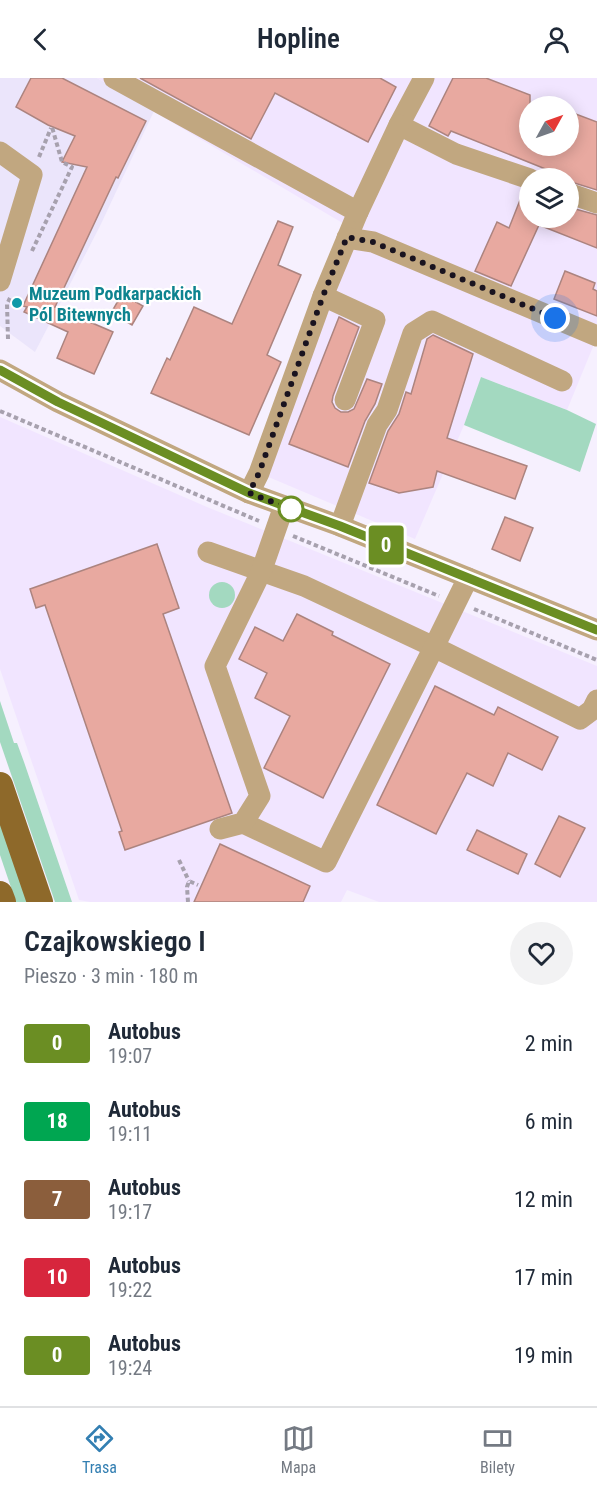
<!DOCTYPE html>
<html lang="pl">
<head>
<meta charset="utf-8">
<style>
	:root { --surface:#fff; --page:#f2f2f3; --text:#1f2937; --muted:#747a83; --line:#e0e1e3; --accent:#337fb2 }
	body { margin:0; font-family:"Roboto Condensed",sans-serif; background:var(--page); color:var(--text); height:100vh; display:flex; flex-direction:column; font-size:22px; white-space:nowrap }
	* { box-sizing:border-box; margin:0 }
	p { font-size:20px; color:var(--muted) }
	.icon { flex:none; width:33px; height:33px; fill:none; stroke:currentColor; stroke-width:2; stroke-linecap:round; stroke-linejoin:round }
	.map { position:relative; height:824px; overflow:hidden }
	.drawer { display:flex; flex-direction:column; background:var(--surface); flex:1 }
	.drawer>* { flex:none }
	.badge { padding:0 12px; border-radius:4px; font-size:21px; line-height:39px }
	.needle { width:39px; rotate:50deg }
	.controls { position:absolute; left:519px; top:18px; display:grid; gap:12px }
	.controls a { display:grid; place-items:center; width:60px; height:60px; border-radius:50%; background:var(--surface); box-shadow:0 3px 15px #0003; font-size:30px }
	.you { position:absolute; width:30px; height:30px; margin:-15px; border:4px solid #fff; border-radius:50%; background:#1a73e8; box-shadow:0 0 0 9px #1a73e833 }
	.map>.badge { position:absolute; translate:-50% -50%; box-shadow:0 0 0 3px #fff }
	.round { display:grid; place-items:center; flex:none; width:63px; height:63px; border-radius:32px; background:var(--page) }
	.summary { display:flex; align-items:center; justify-content:space-between; height:102px; padding:0 24px }
	h1 { font-size:28px; font-weight:600; line-height:45px }
	ul { padding:0; list-style:none }
	li { display:flex; align-items:center; gap:18px; height:78px; padding:0 24px }
	li div { flex:1 }
	li b { display:block; font-size:22px }
	li em { font-style:normal }
	li .badge { min-width:66px; font-weight:700; text-align:center }
	header { display:flex; justify-content:space-between; align-items:center; height:78px; padding:0 24px; background:var(--surface); font-size:27px; font-weight:600 }
	.dock { display:flex; justify-content:space-around; align-items:center; height:84px; border-top:2px solid var(--line); background:var(--surface); font-size:16px; color:var(--muted) }
	.dock a { display:grid; justify-items:center; gap:3px }
	.dock .active { color:var(--accent) }
	.map>svg:first-child { display:block }
	.commercial { fill:#ebe5fb }
	.built { fill:#f1e5ff; fill-rule:evenodd }
	.green { fill:#a3d9c0 }
	.building { fill:#e8a9a0; stroke:#ac847f; stroke-width:1.5 }
	.lines { fill:none; stroke-linecap:round; stroke-linejoin:round }
	.path { stroke:#a7a1ae; stroke-width:4; stroke-dasharray:4.5 3; stroke-linecap:butt }
	.minor { stroke:#c1a780; stroke-width:21 }
	.major { stroke:#8e692a; stroke-width:26 }
	.line-casing { stroke:#fff; stroke-width:14 }
	.line { stroke:#6b8e23; stroke-width:9 }
	.walk { stroke:#19131f; stroke-width:6; stroke-dasharray:0 10.8 }
	.culture-dot { fill:#0f9aa8; stroke:#fff; stroke-width:2 }
	.stop-dot { fill:#fff; stroke:#6b8e23; stroke-width:3 }
	.labels { text-anchor:middle; dominant-baseline:central; stroke-width:4.5; stroke-linejoin:round; paint-order:stroke }
	.culture-label { font-size:18px; font-weight:bold; fill:#0d838f; stroke:#fff; text-anchor:start }
</style>
</head>
<body>
<header><svg class="icon" aria-label="back" viewBox="0 0 24 24"><path d="M15 5l-7 7 7 7"/></svg>Hopline<svg class="icon" aria-label="person" viewBox="0 0 24 24"><circle cx="12" cy="8" r="4"/><path d="M4 21q1-7 8-7t8 7"/></svg></header>
<div class="map">
<svg width="597" height="824" viewBox="0 0 597 824">
	<rect width="100%" height="100%" fill="#f6f0fe"/>
	<!-- commercial -->
	<path class="commercial" d="M 0,0 L 97,0 L 154,33 L 100,148 L 35,274 L 0,248 Z"/>
	<!-- built -->
	<g class="built">
		<path d="M 97,0 L 597,0 L 597,259 L 567,332 L 481,299 L 464,347 L 415,461 L 259,395 L 351,150 ZM 530,28 L 568,28 L 568,68 L 530,68 ZM 530,100 L 568,100 L 568,140 L 530,140 Z"/>
		<path d="M 0,339 L 207,429 L 597,588 L 597,824 L 379,824 L 347,812 L 341,824 L 90,824 L 79,822 L 0,591 Z"/>
	</g>
	<!-- green -->
	<g class="green">
		<path d="M 481,299 L 567,332 L 596,346 L 580,394 L 464,347 Z"/>
		<circle cx="222" cy="517" r="13"/>
		<path d="M 0,623 L 14,665 L 17,665 L 24,684 L 72,824 L 55,824 L 0,664 Z"/>
		<path d="M 0,744 L 27,824 L 16,824 L 0,777 Z"/>
	</g>
	<!-- building -->
	<g class="building">
		<path d="M 31,0 L 62,0 L 146,43 L 118,100 L 116,99 L 55,229 L 113,254 L 94,296 L 57,280 L 68,254 L 24,234 L 27,229 L 23,228 L 87,89 L 62,84 L 75,58 L 48,47 L 16,29 Z"/>
		<path d="M 140,0 L 380,0 L 396,9 L 368,64 L 275,15 L 251,61 Z"/>
		<path d="M 453,0 L 486,0 L 530,17 L 530,68 L 568,68 L 568,33 L 597,44 L 597,112 L 568,103 L 568,100 L 451,53 L 448,58 L 429,48 Z"/>
		<path d="M 524,112 L 530,113 L 530,140 L 568,140 L 568,129 L 597,137 L 597,170 L 539,147 L 511,208 L 475,193 L 497,144 L 509,150 Z"/>
		<path d="M 278,143 L 293,149 L 278,187 L 301,197 L 267,277 L 281,284 L 249,357 L 151,315 L 167,280 L 170,282 L 194,229 L 232,246 Z"/>
		<path d="M 565,193 L 595,205 L 593,211 L 597,213 L 597,238 L 554,221 Z"/>
		<path d="M 122,216 L 143,228 L 132,247 L 111,235 Z"/>
		<path d="M 339,239 L 359,249 L 333,318 L 332,324 L 335,330 L 341,334 L 348,334 L 354,331 L 367,301 L 382,306 L 375,326 L 365,343 L 348,389 L 289,366 Z"/>
		<path d="M 433,257 L 473,276 L 447,360 L 527,388 L 515,421 L 437,393 L 433,409 L 399,415 L 369,405 L 388,353 L 399,336 L 406,314 L 411,316 L 427,261 Z"/>
		<path d="M 505,439 L 533,450 L 520,483 L 492,471 Z"/>
		<path d="M 157,466 L 179,530 L 163,536 L 232,735 L 125,772 L 119,754 L 122,753 L 45,527 L 36,530 L 30,511 Z"/>
		<path d="M 297,536 L 333,554 L 332,557 L 390,586 L 323,720 L 264,690 L 290,638 L 255,620 L 267,595 L 239,581 L 255,549 L 283,563 Z"/>
		<path d="M 435,608 L 494,637 L 498,629 L 558,659 L 542,692 L 508,675 L 493,708 L 467,695 L 436,756 L 377,727 Z"/>
		<path d="M 559,738 L 585,750 L 560,799 L 535,786 Z"/>
		<path d="M 477,752 L 527,776 L 518,796 L 467,772 Z"/>
		<path d="M 220,766 L 310,808 L 303,824 L 194,824 Z"/>
	</g>
	<g class="lines">
		<!-- path -->
		<g class="path">
			<path d="M 39,79 L 51,50"/>
			<path d="M 32,173 L 72,89 L 62,84 L 52,49"/>
			<path d="M 8,261 L 7,226 L 10,220"/>
			<path d="M 0,333 L 259,443"/>
			<path d="M 293,458 L 439,518"/>
			<path d="M 474,531 L 597,582"/>
			<path d="M 179,782 L 189,803"/>
			<path d="M 188,824 L 187,809 L 189,803 L 198,807"/>
		</g>
		<!-- minor -->
		<g class="minor">
			<path d="M 114,0 L 358,134 L 323,218 L 259,395 L 249,415"/>
			<path d="M 424,0 L 399,47 L 456,76 L 530,101"/>
			<path d="M 0,74 L 32,97 L 0,203"/>
			<path d="M 568,115 L 597,125"/>
			<path d="M 358,134 L 399,47"/>
			<path d="M 347,160 L 373,164 L 597,258"/>
			<path d="M 323,218 L 375,242 L 345,322"/>
			<path d="M 0,292 L 58,324 L 249,415 L 340,448 L 597,552"/>
			<path d="M 340,448 L 377,347 L 387,332 L 413,255 L 432,243 L 562,303"/>
			<path d="M 208,474 L 304,508 L 434,569 L 468,500"/>
			<path d="M 243,745 L 326,784 L 434,569 L 580,641 L 592,632 L 597,622"/>
			<path d="M 220,751 L 243,745 L 260,718 L 215,588 L 261,494 L 284,428"/>
		</g>
		<!-- major -->
		<g class="major">
			<path d="M 0,707 L 40,824"/>
			<path d="M 0,816 L 3,824"/>
		</g>
	</g>
	<g class="lines">
		<defs>
			<path id="line" d="M 0,292 L 58,324 L 249,415 L 340,448 L 597,552"/>
		</defs>
		<!-- line casing -->
		<use href="#line" class="line-casing"/>
		<!-- line -->
		<use href="#line" class="line"/>
		<!-- walk -->
		<path class="walk" d="M 291,431 L 249,415 L 259,395 L 323,218 L 347,159 L 373,164 L 555,240"/>
	</g>
	<!-- markers -->
	<circle class="culture-dot" cx="17" cy="225" r="6"/>
	<circle class="stop-dot" cx="291" cy="431" r="12"/>
	<g class="labels">
		<!-- culture labels -->
		<g class="culture-label">
			<text x="29" y="215">Muzeum Podkarpackich<tspan x="29" dy="21">Pól Bitewnych</tspan></text>
		</g>
	</g>
</svg>
<div class="controls">
<a><svg class="needle" viewBox="-14 -14 28 28"><path d="M0-13l5 13h-10z" fill="#e53935"/><path d="M0 13l5-13h-10z" fill="#747a83"/></svg></a>
<a><svg class="icon" aria-label="layers" viewBox="0 0 24 24"><path d="M12 4l9 5-9 5-9-5zM3 14l9 5 9-5"/></svg></a>
</div>
<div class="you" style="left:555px;top:240px"></div>
<b class="badge" style="left:386px;top:467px;background:#6b8e23;color:#fff">0</b>
</div>
<section class="drawer">
<div class="summary"><div><h1>Czajkowskiego I</h1><p>Pieszo · 3 min · 180 m</p></div><a class="round"><svg class="icon" aria-label="heart" viewBox="0 0 24 24"><path d="M12 20l-8-8c-3-5 5-10 8-4 3-6 11-1 8 4z"/></svg></a></div>
<ul>
<li><span class="badge" style="background:#6b8e23;color:#fff">0</span><div><b>Autobus</b><p>19:07</p></div><em>2 min</em></li>
<li><span class="badge" style="background:#00a651;color:#fff">18</span><div><b>Autobus</b><p>19:11</p></div><em>6 min</em></li>
<li><span class="badge" style="background:#8b5e3c;color:#fff">7</span><div><b>Autobus</b><p>19:17</p></div><em>12 min</em></li>
<li><span class="badge" style="background:#d7263d;color:#fff">10</span><div><b>Autobus</b><p>19:22</p></div><em>17 min</em></li>
<li><span class="badge" style="background:#6b8e23;color:#fff">0</span><div><b>Autobus</b><p>19:24</p></div><em>19 min</em></li>
</ul>
</section>
<nav class="dock">
<a class="active"><svg class="icon" aria-label="directions" viewBox="0 0 24 24"><path d="M12 3l9 9-9 9-9-9zM9 14v-3h6M13 9l2 2-2 2"/></svg>Trasa</a>
<a><svg class="icon" aria-label="map" viewBox="0 0 24 24"><path d="M3 6l6-2 6 2 6-2v14l-6 2-6-2-6 2zM9 4v14M15 6v14"/></svg>Mapa</a>
<a><svg class="icon" aria-label="tickets" viewBox="0 0 24 24"><path d="M3 7h18v10H3zM15 7v10"/></svg>Bilety</a>
</nav>
</body>
</html>
